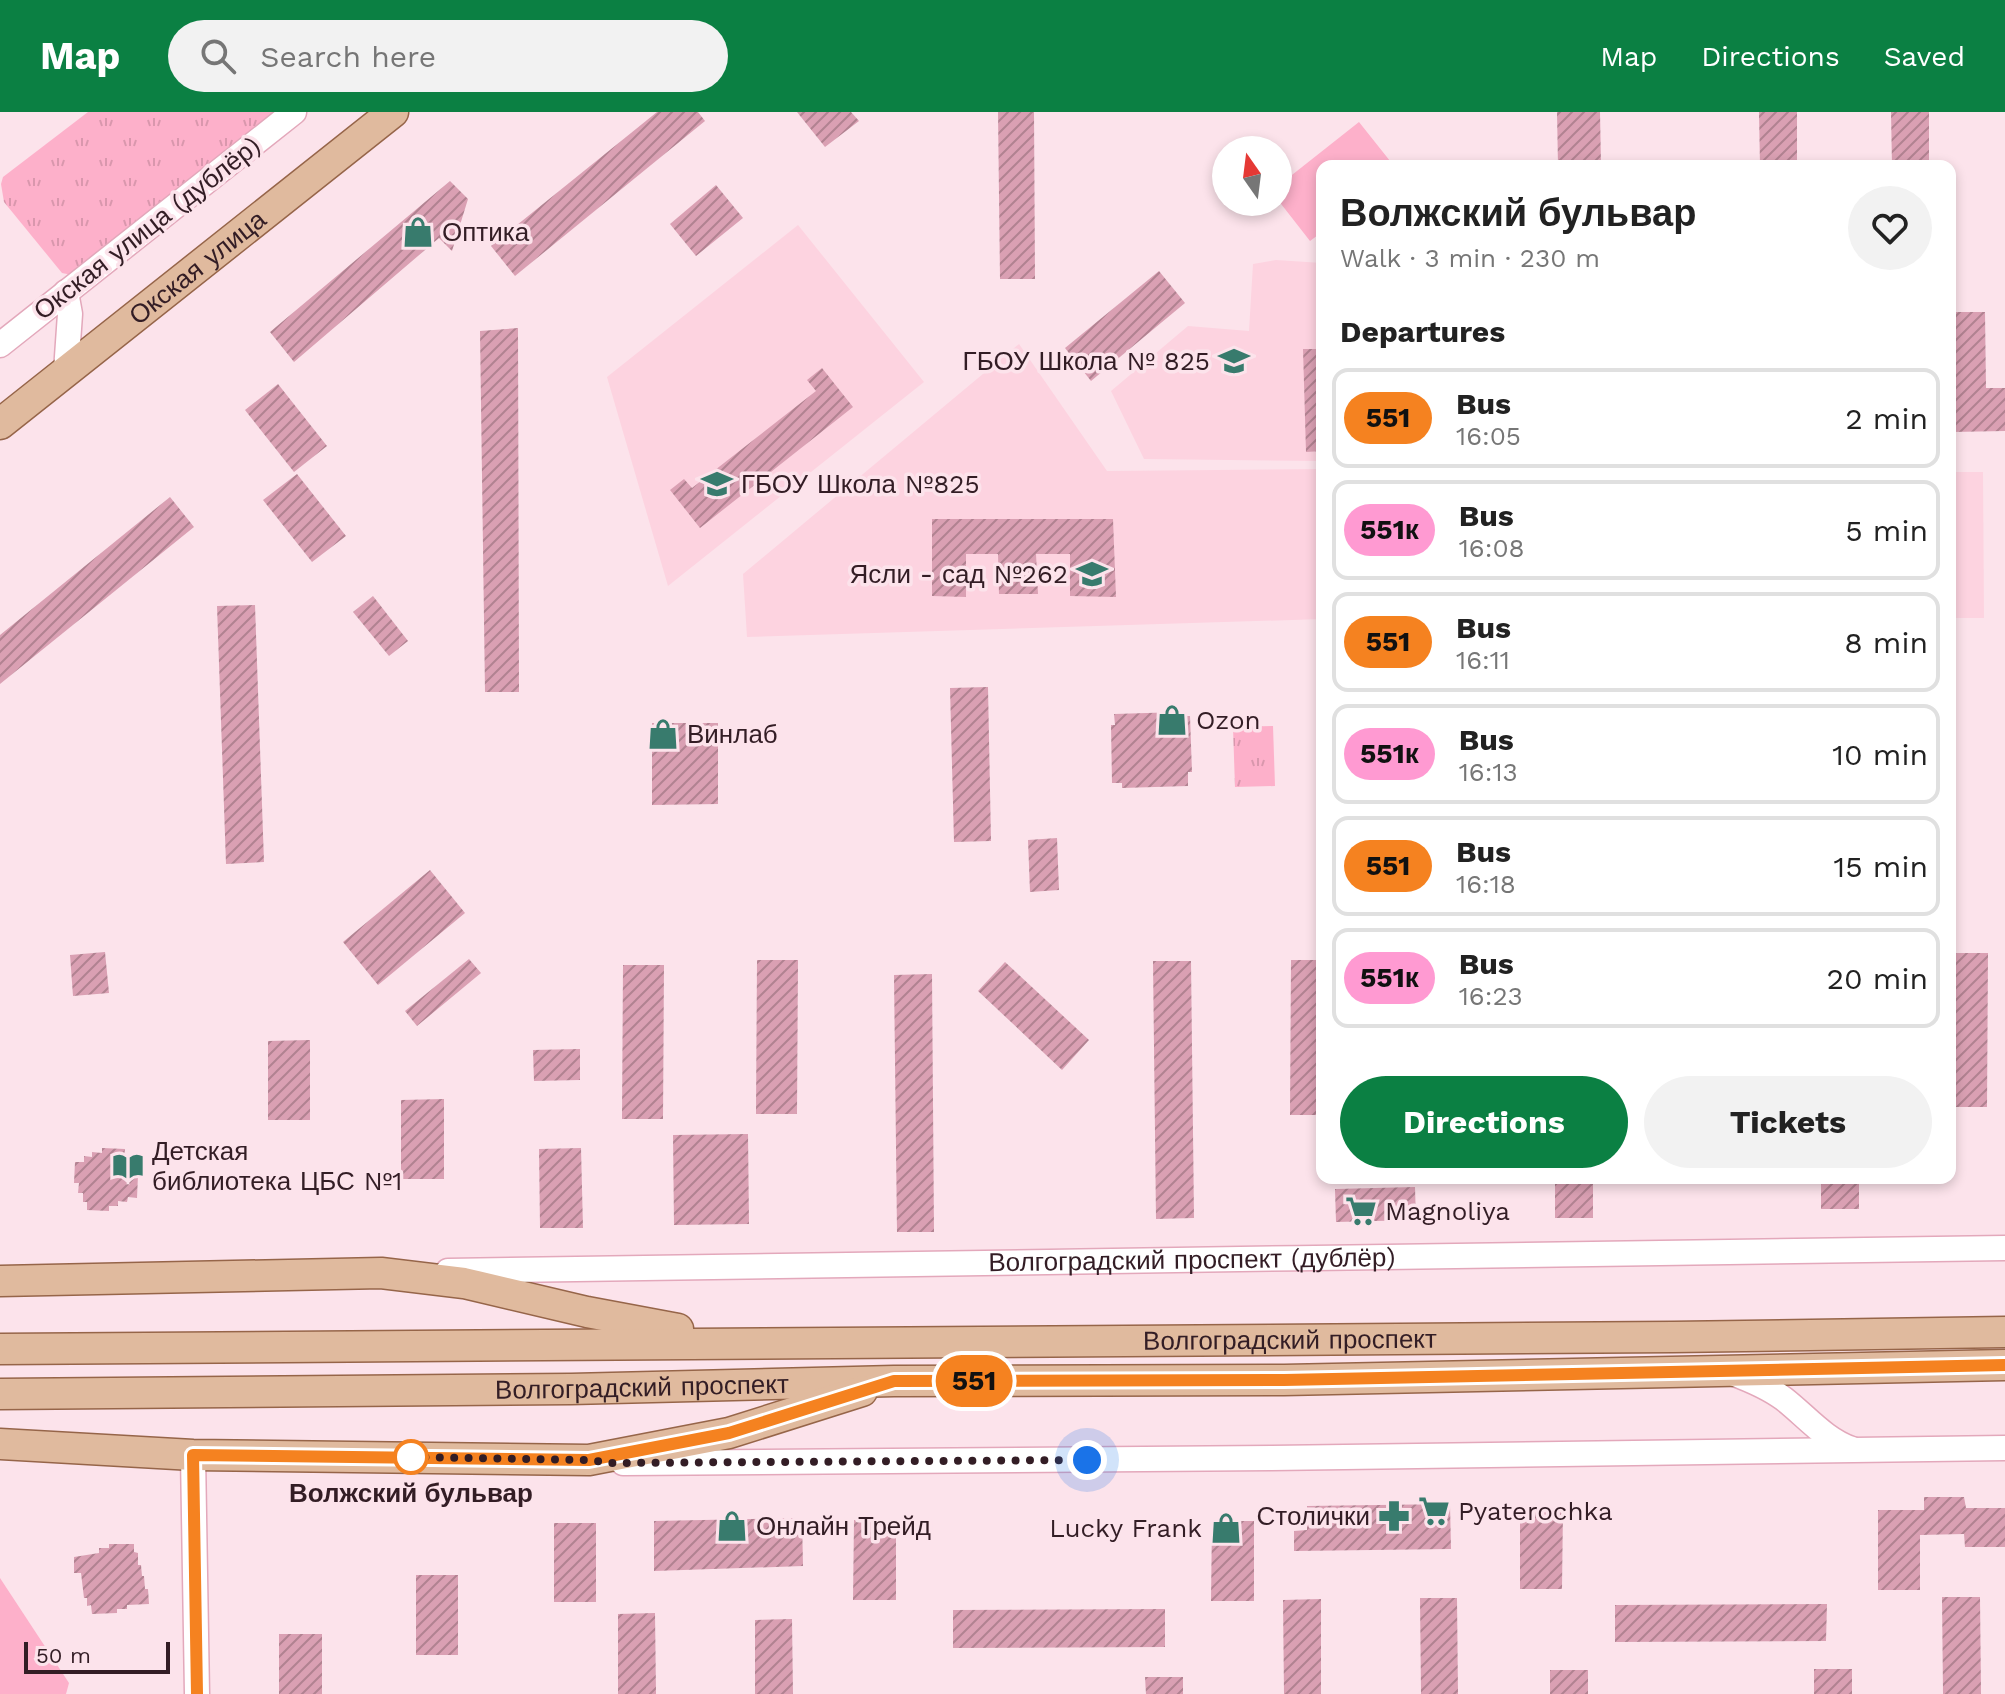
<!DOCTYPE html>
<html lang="en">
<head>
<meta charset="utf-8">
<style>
	:root { --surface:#fff; --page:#f2f2f2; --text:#222; --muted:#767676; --line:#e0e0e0; --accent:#0b8043 }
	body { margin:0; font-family:"Work Sans",sans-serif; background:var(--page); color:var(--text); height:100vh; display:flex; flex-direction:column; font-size:30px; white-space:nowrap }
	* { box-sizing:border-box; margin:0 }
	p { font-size:26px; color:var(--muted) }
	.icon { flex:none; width:44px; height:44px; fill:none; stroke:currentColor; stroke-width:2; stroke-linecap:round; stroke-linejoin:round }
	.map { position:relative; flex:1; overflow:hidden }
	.sheet { position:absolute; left:1316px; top:48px; width:640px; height:1024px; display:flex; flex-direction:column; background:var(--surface); border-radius:16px; box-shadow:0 4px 12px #0003 }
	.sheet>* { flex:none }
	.badge { padding:0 16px; border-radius:26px; font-size:28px; line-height:52px }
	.needle { width:52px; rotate:346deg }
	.buttons { position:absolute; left:1212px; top:24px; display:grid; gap:16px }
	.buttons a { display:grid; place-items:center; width:80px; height:80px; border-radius:50%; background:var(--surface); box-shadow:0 4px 12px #0003; font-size:40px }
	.scale { position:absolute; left:24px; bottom:20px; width:146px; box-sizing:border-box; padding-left:8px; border:4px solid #331d25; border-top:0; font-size:22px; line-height:28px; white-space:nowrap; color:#331d25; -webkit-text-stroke:6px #fce3eb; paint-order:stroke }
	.you { position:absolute; width:40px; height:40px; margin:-20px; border:6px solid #fff; border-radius:50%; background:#1a73e8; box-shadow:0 0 0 12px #1a73e833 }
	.map>.badge { position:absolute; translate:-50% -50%; box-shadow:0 0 0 4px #fff }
	h2 { padding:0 24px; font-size:30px; line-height:72px }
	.round { display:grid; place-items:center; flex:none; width:84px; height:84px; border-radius:42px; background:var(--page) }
	.overview { display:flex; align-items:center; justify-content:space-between; height:136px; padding:0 24px }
	h1 { font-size:38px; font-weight:700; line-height:60px }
	.button { display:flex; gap:16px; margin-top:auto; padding:16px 24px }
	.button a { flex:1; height:92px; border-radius:48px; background:var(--accent); color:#fff; font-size:32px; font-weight:700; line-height:92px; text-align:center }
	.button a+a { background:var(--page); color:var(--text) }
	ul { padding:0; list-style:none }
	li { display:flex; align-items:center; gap:24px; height:100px; margin:0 16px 12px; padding:0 8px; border:4px solid var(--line); border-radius:16px }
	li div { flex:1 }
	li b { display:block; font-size:30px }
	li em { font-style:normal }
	li .badge { min-width:88px; font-weight:700; text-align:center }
	header { display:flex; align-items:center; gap:48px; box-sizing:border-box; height:112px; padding:0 40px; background:var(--accent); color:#fff }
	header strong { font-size:38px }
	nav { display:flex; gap:44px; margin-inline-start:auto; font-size:28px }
	.search { width:560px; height:72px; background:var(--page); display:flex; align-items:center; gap:20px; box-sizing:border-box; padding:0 28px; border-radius:44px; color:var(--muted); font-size:30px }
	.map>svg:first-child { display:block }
	.built { fill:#fdd3e0 }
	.grass { fill:#fdb0ca }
	.park { fill:url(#park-tufts) }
	.building { fill:url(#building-hatch) }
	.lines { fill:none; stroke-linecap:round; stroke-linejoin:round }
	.minor-casing { stroke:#e3a8bb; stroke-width:27 }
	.major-casing { stroke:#966549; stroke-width:33 }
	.minor { stroke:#fff; stroke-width:24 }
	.major { stroke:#e0ba9e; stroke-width:30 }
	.line-casing { stroke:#fff; stroke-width:18 }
	.line { stroke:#f58220; stroke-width:12 }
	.walk { stroke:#331d25; stroke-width:8; stroke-dasharray:0 14.4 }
	.stop-dot { fill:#fff; stroke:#f58220; stroke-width:4 }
	.labels { text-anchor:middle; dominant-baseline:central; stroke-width:7; stroke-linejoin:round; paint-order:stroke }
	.street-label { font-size:26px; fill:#331d25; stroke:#fce3eb }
	.poi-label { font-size:26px; fill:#331d25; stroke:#fce3eb; text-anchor:start }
	.stop-label { font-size:26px; font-weight:bold; fill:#331d25; stroke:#fce3eb }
</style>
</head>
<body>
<header>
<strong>Map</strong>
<div class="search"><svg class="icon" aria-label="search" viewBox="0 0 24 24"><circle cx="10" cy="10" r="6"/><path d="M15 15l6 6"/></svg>Search here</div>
<nav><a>Map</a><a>Directions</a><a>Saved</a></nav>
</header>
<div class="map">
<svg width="2005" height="1582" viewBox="0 0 2005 1582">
	<defs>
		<pattern id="park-tufts" width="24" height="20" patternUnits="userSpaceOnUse" patternTransform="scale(2)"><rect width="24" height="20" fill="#fdb0ca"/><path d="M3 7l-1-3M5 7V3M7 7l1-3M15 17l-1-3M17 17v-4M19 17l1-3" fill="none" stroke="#d997ad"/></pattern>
		<pattern id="building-hatch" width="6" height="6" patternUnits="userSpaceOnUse" patternTransform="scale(2)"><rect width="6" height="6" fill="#daa0b3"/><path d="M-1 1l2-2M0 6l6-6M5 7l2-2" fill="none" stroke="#b18291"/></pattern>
	</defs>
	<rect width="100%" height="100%" fill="#fce3eb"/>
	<!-- built -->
	<g class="built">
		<path d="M 798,113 L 924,270 L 668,474 L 607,265 Z"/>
		<path d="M 1276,148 L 1322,151 L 1322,349 L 1144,347 L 1111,279 L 1188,214 L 1249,219 L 1253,152 Z"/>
		<path d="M 1019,232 L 1107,359 L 1322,357 L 1322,507 L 747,525 L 743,462 Z"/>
		<path d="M 1950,360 L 1983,360 L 1984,506 L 1950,506 Z"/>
	</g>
	<!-- grass -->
	<g class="grass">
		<path d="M 1359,10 L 1394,54 L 1322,54 L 1322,120 L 1310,129 L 1278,88 L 1278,74 Z"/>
		<path d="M 0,1466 L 69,1571 L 66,1582 L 0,1582 Z"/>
	</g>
	<!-- park -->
	<g class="park">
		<path d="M 88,0 L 281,0 L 72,163 L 62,161 L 4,90 L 1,72 L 3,65 Z"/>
		<path d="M 1273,614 L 1275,674 L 1235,675 L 1233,615 Z"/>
	</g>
	<!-- building -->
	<g class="building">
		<path d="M 657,0 L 698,0 L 705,9 L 515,164 L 491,134 Z"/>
		<path d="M 797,0 L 851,0 L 859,9 L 825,35 Z"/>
		<path d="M 998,0 L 1034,0 L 1035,167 L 1000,167 Z"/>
		<path d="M 1557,0 L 1600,0 L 1601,54 L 1558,54 Z"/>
		<path d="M 1759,0 L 1797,0 L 1797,54 L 1760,54 Z"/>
		<path d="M 1891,0 L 1929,0 L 1929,54 L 1892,54 Z"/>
		<path d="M 450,69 L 468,87 L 452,139 L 439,126 L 294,250 L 270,220 Z"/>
		<path d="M 716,73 L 743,106 L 696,144 L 670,112 Z"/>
		<path d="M 1159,159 L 1185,191 L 1091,269 L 1065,236 Z"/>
		<path d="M 1953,200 L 1985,200 L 1986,276 L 2005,276 L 2005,319 L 1952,320 Z"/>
		<path d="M 518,216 L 519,580 L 485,580 L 480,219 Z"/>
		<path d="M 1303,237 L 1322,237 L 1322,339 L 1306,340 Z"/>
		<path d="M 822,256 L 853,295 L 700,416 L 670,378 L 684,367 L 692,376 L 816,279 L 807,268 Z"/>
		<path d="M 278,272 L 327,334 L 294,360 L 245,298 Z"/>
		<path d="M 297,362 L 346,424 L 312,450 L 263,388 Z"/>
		<path d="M 170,385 L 194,415 L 0,572 L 0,523 Z"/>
		<path d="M 932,407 L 1113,407 L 1116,485 L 1070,484 L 1070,442 L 1036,442 L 1038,482 L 999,482 L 998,442 L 966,442 L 966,485 L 932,484 Z"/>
		<path d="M 373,484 L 408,529 L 389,544 L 353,500 Z"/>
		<path d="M 255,493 L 264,750 L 226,752 L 217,494 Z"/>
		<path d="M 988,575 L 991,729 L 954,730 L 950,576 Z"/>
		<path d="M 1180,600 L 1180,604 L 1190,604 L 1192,660 L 1188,660 L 1188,674 L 1122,676 L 1122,671 L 1112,671 L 1111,613 L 1115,613 L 1114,602 Z"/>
		<path d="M 652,611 L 718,611 L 718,692 L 652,693 Z"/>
		<path d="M 1057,726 L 1059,778 L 1030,780 L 1028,728 Z"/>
		<path d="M 430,758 L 465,801 L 378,873 L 343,830 Z"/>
		<path d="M 105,840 L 109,881 L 73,884 L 70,843 Z"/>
		<path d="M 1950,841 L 1988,841 L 1987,995 L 1950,995 Z"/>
		<path d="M 469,847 L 481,861 L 417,914 L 405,899 Z"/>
		<path d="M 757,848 L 798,848 L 797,1002 L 756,1002 Z"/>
		<path d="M 1291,848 L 1322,848 L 1322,1003 L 1290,1003 Z"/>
		<path d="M 1153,849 L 1191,849 L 1194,1106 L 1156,1107 Z"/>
		<path d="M 1005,850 L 1089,928 L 1062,958 L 978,879 Z"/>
		<path d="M 623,853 L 664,853 L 663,1007 L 622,1007 Z"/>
		<path d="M 932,862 L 934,1120 L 897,1120 L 894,863 Z"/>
		<path d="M 310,928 L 310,1008 L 268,1008 L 268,929 Z"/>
		<path d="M 580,937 L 580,968 L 534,969 L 533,938 Z"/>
		<path d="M 444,987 L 444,1067 L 401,1067 L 401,988 Z"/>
		<path d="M 748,1022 L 749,1112 L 674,1113 L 673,1023 Z"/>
		<path d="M 102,1036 L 125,1037 L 124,1045 L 129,1045 L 129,1055 L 133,1055 L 133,1063 L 138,1063 L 137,1086 L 128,1085 L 127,1090 L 118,1089 L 118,1094 L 109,1094 L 109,1099 L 87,1098 L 87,1090 L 83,1090 L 83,1081 L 78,1081 L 79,1071 L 74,1071 L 75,1050 L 84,1050 L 84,1044 L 92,1045 L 92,1040 L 102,1041 Z"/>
		<path d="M 581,1036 L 583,1116 L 540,1116 L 539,1037 Z"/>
		<rect x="1555" y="1066" width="38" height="40"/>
		<rect x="1821" y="1066" width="38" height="31"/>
		<path d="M 1415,1075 L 1416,1108 L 1336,1110 L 1335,1077 Z"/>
		<path d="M 1924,1385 L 1964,1385 L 1966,1396 L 2005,1396 L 2005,1435 L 1965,1435 L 1964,1422 L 1920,1423 L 1920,1478 L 1878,1478 L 1878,1398 L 1924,1398 Z"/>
		<path d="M 1450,1392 L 1451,1437 L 1294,1439 L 1294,1419 L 1307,1418 L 1307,1394 Z"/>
		<path d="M 1520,1398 L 1563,1398 L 1562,1477 L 1520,1477 Z"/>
		<path d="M 802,1406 L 803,1454 L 654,1459 L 654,1409 Z"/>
		<path d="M 854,1408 L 896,1409 L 896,1488 L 853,1488 Z"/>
		<path d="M 1212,1409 L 1254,1409 L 1254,1489 L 1211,1489 Z"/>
		<rect x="554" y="1411" width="42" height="79"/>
		<path d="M 109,1432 L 134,1432 L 134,1440 L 138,1441 L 138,1453 L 141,1453 L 142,1464 L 144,1464 L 145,1477 L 148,1477 L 149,1492 L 127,1493 L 127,1497 L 117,1497 L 117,1501 L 92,1502 L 91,1493 L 87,1494 L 87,1486 L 84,1486 L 81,1461 L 74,1461 L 74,1445 L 99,1441 L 99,1436 L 109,1436 Z"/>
		<rect x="416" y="1463" width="42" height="80"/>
		<path d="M 1942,1485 L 1980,1485 L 1981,1582 L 1943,1582 Z"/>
		<path d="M 1420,1486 L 1457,1486 L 1458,1582 L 1421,1582 Z"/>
		<path d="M 1321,1487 L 1321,1582 L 1284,1582 L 1283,1488 Z"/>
		<path d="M 1827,1492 L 1826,1529 L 1615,1530 L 1615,1493 Z"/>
		<path d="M 1165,1497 L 1165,1535 L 953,1536 L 953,1498 Z"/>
		<path d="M 655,1501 L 656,1582 L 618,1582 L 618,1502 Z"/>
		<path d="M 792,1507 L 793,1582 L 755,1582 L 755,1508 Z"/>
		<rect x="279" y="1522" width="43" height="60"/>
		<rect x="1814" y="1557" width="38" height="25"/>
		<rect x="1550" y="1558" width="38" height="24"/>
		<path d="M 1145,1565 L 1183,1565 L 1183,1582 L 1146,1582 Z"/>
	</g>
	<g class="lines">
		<defs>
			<g id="minor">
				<path d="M 0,233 L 294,0"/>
				<path d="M 66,259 L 70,202 L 66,180"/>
				<path id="s1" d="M 448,1159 C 967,1149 1486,1145 2005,1136"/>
				<path d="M 1732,1261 C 1751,1268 1768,1275 1784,1287 C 1806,1304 1825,1328 1852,1337"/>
				<path d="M 193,1343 L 197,1582"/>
				<path d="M 623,1351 L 1272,1346 L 2005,1336"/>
			</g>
			<g id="major">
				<path id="s2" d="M 0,312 L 393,0"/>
				<path d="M 0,1169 L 381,1161 L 464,1171 L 587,1200 L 678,1217"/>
				<path id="s3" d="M 0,1237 L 1673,1225 L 2005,1220"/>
				<path id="s4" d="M 0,1282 L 571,1277 L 894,1269 L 1284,1268 L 2005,1253"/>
				<path d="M 0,1332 L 193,1343 L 589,1348 L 729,1321 L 862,1279"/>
			</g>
		</defs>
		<!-- minor casing -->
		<use href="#minor" class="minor-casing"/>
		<!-- major casing -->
		<use href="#major" class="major-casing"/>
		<!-- minor -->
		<use href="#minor" class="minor"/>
		<!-- major -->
		<use href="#major" class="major"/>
	</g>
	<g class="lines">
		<defs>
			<path id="line" d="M 197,1582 L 193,1343 L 589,1348 L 729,1321 L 894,1269 L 1284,1268 L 2005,1253"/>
		</defs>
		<!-- line casing -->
		<use href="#line" class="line-casing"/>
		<!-- line -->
		<use href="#line" class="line"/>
		<!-- walk -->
		<path class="walk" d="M 411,1345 L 589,1348 L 612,1351 L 1087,1348"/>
	</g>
	<!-- icons -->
	<defs>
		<symbol id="shop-bare" viewBox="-9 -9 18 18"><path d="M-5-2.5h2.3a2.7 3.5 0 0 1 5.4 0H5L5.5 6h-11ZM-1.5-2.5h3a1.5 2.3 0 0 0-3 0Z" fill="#387b6d" stroke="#fce3eb" stroke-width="2.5" paint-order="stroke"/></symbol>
		<symbol id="school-bare" viewBox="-9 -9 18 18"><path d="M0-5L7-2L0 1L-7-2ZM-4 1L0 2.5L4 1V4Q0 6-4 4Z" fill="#387b6d" stroke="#fce3eb" stroke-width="2.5" paint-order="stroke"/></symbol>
		<symbol id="library-bare" viewBox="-9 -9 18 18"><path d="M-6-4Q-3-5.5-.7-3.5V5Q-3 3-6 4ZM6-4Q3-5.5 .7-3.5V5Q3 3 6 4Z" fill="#387b6d" stroke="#fce3eb" stroke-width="2.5" paint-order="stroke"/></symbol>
		<symbol id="supermarket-bare" viewBox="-9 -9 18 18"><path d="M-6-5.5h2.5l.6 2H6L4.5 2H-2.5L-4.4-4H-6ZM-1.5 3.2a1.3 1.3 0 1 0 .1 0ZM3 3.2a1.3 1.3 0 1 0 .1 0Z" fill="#387b6d" stroke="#fce3eb" stroke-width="2.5" paint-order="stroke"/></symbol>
		<symbol id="pharmacy-bare" viewBox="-9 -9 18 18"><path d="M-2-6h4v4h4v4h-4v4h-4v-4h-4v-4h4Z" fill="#387b6d" stroke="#fce3eb" stroke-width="2.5" paint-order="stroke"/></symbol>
	</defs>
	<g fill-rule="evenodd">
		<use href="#shop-bare" x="396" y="98" width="44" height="44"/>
		<use href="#school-bare" x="1212" y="227" width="44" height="44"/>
		<use href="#school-bare" x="695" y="350" width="44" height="44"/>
		<use href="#school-bare" x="1070" y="440" width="44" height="44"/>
		<use href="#shop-bare" x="1150" y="586" width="44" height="44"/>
		<use href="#shop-bare" x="641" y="600" width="44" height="44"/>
		<use href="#library-bare" x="106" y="1032" width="44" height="44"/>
		<use href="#supermarket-bare" x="1339" y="1077" width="44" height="44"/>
		<use href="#supermarket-bare" x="1412" y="1377" width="44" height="44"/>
		<use href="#pharmacy-bare" x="1372" y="1382" width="44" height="44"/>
		<use href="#shop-bare" x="710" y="1392" width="44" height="44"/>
		<use href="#shop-bare" x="1204" y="1394" width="44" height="44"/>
	</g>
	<!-- markers -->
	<circle class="stop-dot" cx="411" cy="1345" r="16"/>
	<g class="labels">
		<!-- street labels -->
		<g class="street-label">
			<text transform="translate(147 116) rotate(-38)">Окская улица (дублёр)</text>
			<text stroke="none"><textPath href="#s2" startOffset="252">Окская улица</textPath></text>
			<text stroke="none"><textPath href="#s1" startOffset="744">Волгоградский проспект (дублёр)</textPath></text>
			<text stroke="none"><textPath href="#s3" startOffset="1290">Волгоградский проспект</textPath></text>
			<text stroke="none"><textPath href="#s4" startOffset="642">Волгоградский проспект</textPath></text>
		</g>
		<!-- poi labels -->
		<g class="poi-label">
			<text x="442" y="120">Оптика</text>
			<text x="1210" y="249" text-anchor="end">ГБОУ Школа № 825</text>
			<text x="741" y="372">ГБОУ Школа №825</text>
			<text x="1068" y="462" text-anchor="end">Ясли - сад №262</text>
			<text x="1196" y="608">Ozon</text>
			<text x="687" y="622">Винлаб</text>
			<text x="152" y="1039">Детская<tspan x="152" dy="30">библиотека ЦБС №1</tspan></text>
			<text x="1385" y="1099">Magnoliya</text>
			<text x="1458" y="1399">Pyaterochka</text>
			<text x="1370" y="1404" text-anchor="end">Столички</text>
			<text x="756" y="1414">Онлайн Трейд</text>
			<text x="1202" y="1416" text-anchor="end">Lucky Frank</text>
		</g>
		<!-- stop labels -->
		<g class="stop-label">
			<text x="411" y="1381">Волжский бульвар</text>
		</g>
	</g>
</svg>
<div class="buttons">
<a><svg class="needle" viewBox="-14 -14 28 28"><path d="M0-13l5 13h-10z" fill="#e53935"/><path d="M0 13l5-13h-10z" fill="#767676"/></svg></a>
</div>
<div class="scale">50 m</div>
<div class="you" style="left:1087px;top:1348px"></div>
<b class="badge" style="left:974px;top:1269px;background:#f58220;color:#111">551</b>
<section class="sheet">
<div class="overview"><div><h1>Волжский бульвар</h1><p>Walk · 3 min · 230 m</p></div><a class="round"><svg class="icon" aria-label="heart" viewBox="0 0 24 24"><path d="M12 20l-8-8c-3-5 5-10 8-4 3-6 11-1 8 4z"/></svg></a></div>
<h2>Departures</h2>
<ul>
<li><span class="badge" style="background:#f58220;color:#111">551</span><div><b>Bus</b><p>16:05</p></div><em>2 min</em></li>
<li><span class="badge" style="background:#ff9ad2;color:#111">551к</span><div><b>Bus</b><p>16:08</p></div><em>5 min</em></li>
<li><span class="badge" style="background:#f58220;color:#111">551</span><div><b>Bus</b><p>16:11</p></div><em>8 min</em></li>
<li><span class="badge" style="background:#ff9ad2;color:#111">551к</span><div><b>Bus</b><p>16:13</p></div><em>10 min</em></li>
<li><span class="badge" style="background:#f58220;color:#111">551</span><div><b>Bus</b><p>16:18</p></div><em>15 min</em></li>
<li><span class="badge" style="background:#ff9ad2;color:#111">551к</span><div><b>Bus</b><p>16:23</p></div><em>20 min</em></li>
</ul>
<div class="button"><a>Directions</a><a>Tickets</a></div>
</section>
</div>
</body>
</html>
